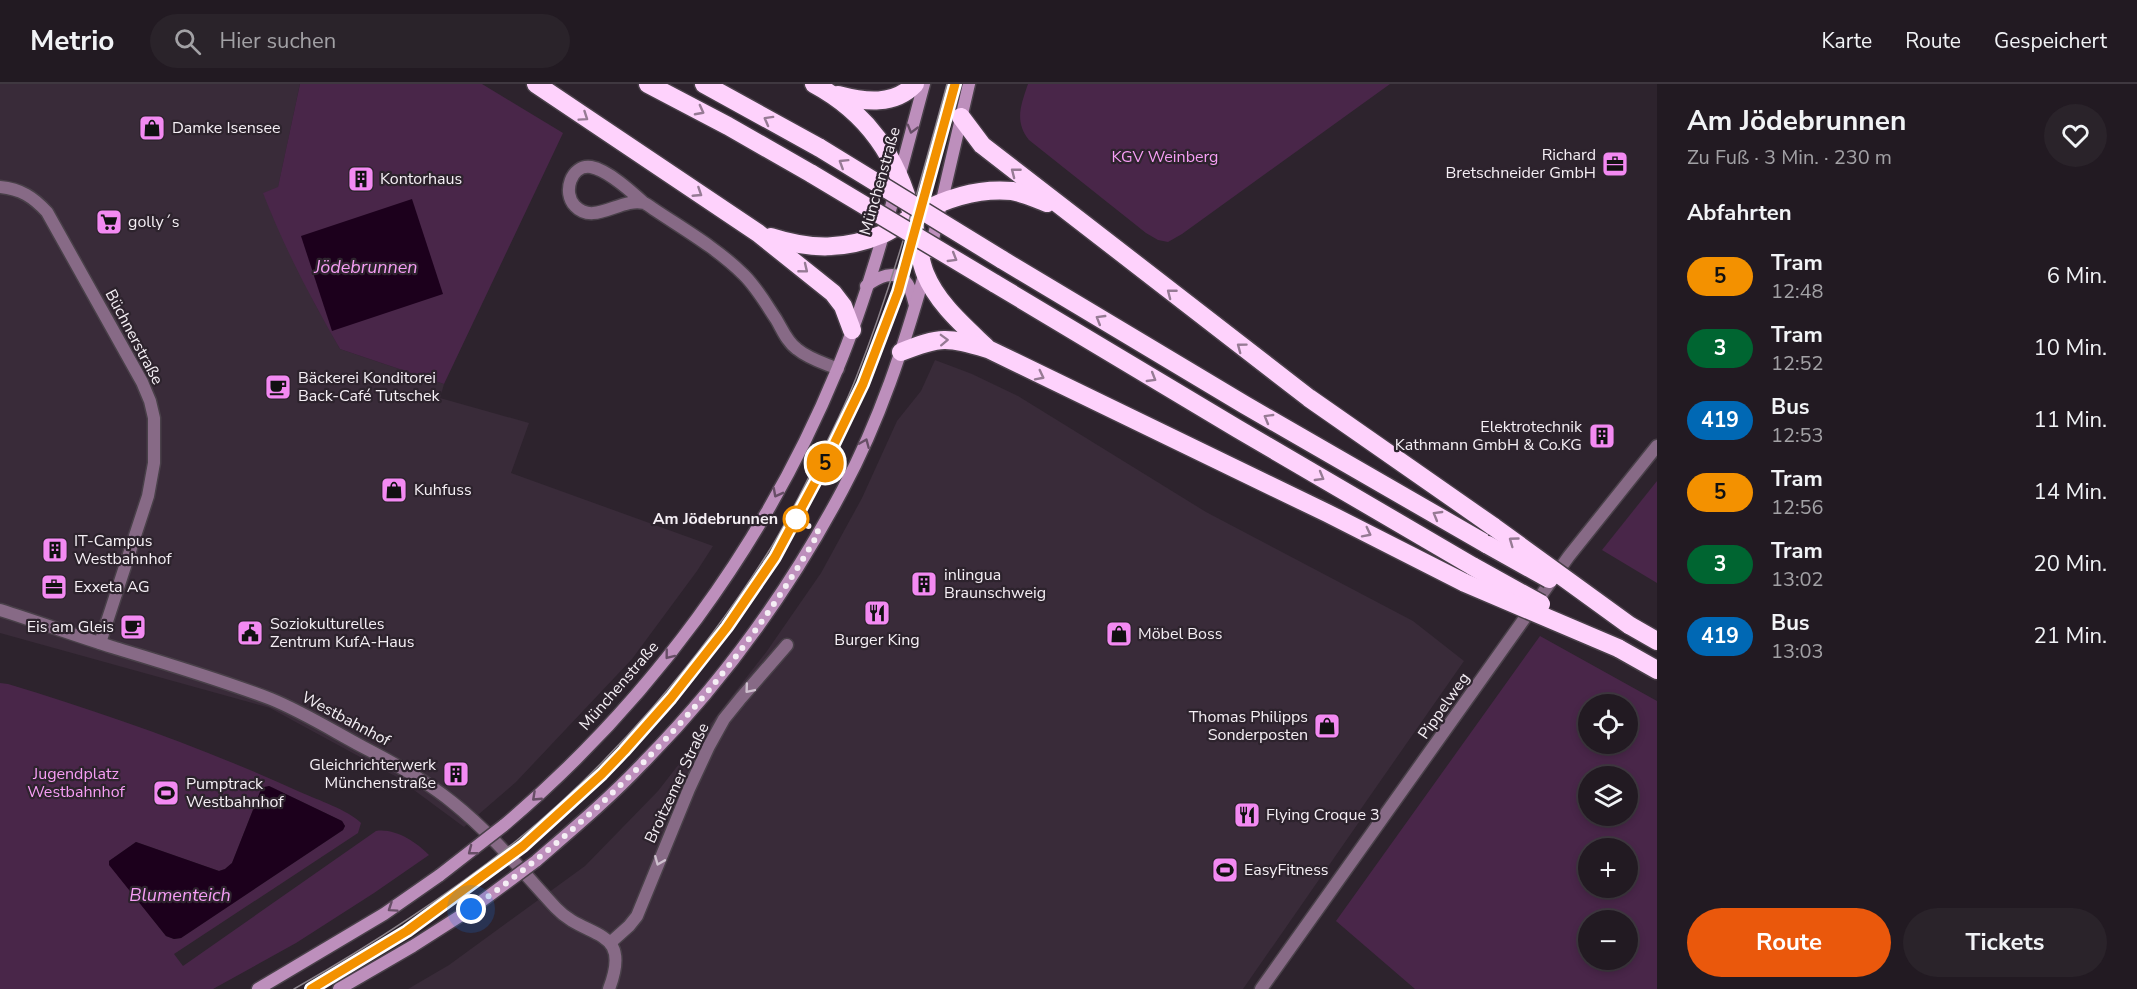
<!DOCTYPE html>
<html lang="de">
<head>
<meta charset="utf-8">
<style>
	:root { --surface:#221a22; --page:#2a232a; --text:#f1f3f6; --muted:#a2a1a5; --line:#3f3840; --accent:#ea580c }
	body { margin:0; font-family:"Nunito Sans",sans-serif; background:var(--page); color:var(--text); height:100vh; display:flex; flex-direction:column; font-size:22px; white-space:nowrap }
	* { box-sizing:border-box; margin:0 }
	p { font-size:20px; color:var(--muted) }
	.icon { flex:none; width:33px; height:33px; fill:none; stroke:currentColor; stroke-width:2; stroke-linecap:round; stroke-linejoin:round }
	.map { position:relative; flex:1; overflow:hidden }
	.sheet { display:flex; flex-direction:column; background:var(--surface); width:480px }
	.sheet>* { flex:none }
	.badge { padding:0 12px; border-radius:20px; font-size:21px; line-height:39px }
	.buttons { position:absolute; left:1578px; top:610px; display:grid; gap:12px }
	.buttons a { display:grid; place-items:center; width:60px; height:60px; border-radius:50%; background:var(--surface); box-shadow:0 3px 9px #0003,0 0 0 2px var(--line); font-size:30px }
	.you { position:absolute; width:30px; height:30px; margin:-15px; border:4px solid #fff; border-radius:50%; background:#1a73e8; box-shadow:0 0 0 9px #1a73e833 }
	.map>.badge { position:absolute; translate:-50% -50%; box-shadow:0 0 0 3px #fff }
	h2 { padding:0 30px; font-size:22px; line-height:54px }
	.round { display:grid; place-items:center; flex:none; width:63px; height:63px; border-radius:32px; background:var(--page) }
	.summary { display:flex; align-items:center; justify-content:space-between; height:102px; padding:0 30px }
	h1 { font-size:28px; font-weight:700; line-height:45px }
	.action { display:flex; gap:12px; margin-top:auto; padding:12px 30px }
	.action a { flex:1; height:69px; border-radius:36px; background:var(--accent); color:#fff; font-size:24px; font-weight:700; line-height:69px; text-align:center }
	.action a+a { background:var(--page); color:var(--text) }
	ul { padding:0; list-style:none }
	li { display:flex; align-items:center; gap:18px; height:72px; padding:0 30px }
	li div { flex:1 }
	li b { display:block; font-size:22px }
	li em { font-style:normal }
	li .badge { min-width:66px; font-weight:700; text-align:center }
	header { display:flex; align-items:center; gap:36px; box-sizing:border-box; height:84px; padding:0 30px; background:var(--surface); border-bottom:2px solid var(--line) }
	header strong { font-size:28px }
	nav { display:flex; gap:33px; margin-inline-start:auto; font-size:21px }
	.search { width:420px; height:54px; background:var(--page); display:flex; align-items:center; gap:15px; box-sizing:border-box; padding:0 21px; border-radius:33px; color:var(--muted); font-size:22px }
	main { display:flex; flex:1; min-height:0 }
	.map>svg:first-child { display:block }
	.built { fill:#392b39 }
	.green { fill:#492649; fill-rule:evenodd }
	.water { fill:#1c001c }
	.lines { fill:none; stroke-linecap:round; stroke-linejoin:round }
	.minor-casing { stroke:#494049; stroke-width:15 }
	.secondary-casing { stroke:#494049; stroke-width:15 }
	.motorway-casing { stroke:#494049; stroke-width:21 }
	.minor { stroke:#876a86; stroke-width:12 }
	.secondary { stroke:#bd8fbc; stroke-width:12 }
	.motorway { stroke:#fed2fc; stroke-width:18 }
	.tram { stroke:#8b838b; stroke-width:1.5 }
	.secondary-bridge-casing { stroke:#494049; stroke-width:15; stroke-linecap:butt }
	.motorway-bridge-casing { stroke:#494049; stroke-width:21; stroke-linecap:butt }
	.secondary-bridge { stroke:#bd8fbc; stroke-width:12 }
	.motorway-bridge { stroke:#fed2fc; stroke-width:18 }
	.oneway { stroke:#967a94 }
	.oneway2 { stroke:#674e66 }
	.oneway3 { stroke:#cec0ce }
	.line-casing { stroke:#fff; stroke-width:14 }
	.line { stroke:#f39100; stroke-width:9 }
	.walk { stroke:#f5eff5; stroke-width:6; stroke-dasharray:0 10.8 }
	.stop-dot { fill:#fff; stroke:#f39100; stroke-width:3 }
	.labels { text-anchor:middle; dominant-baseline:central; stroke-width:4.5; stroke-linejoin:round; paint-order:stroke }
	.poi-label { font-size:16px; fill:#f5eff5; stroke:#2d232d; text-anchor:start }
	.park-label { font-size:16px; fill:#f79ef5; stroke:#2d232d }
	.street-label { font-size:16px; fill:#f5eff5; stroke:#2d232d }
	.stop-label { font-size:16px; font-weight:bold; fill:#f5eff5; stroke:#2d232d; text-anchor:end }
	.water-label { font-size:18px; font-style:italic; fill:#f69ef5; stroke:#2d232d }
</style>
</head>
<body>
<header>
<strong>Metrio</strong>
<div class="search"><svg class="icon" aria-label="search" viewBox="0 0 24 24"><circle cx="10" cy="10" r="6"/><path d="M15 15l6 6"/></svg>Hier suchen</div>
<nav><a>Karte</a><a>Route</a><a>Gespeichert</a></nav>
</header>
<main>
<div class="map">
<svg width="1657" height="905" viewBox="0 0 1657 905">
	<rect width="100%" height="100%" fill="#2d232d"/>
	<!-- built -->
	<g class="built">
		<path d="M 0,0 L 300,0 L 278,104 L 264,109 L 271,128 L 315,220 L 340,265 L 444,300 L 440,314 L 529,339 L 511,389 L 713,462 L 697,487 L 632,575 L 516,698 L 464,743 L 395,692 L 270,624 L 0,549 Z"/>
		<path d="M 935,276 L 972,290 L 1018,312 L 1206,428 L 1413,537 L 1464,577 L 1356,732 L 1359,738 L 1243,905 L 408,905 L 449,881 L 585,782 L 658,707 L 767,567 L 821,489 L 862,414 L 897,337 L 921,307 Z"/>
	</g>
	<!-- green -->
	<g class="green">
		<path d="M 300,0 L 482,0 L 563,49 L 444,300 L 340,265 C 311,215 284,163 263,109 L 278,103 Z"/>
		<path d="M 1028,0 L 1390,0 L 1182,150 L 1168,158 L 1158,156 L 1146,149 L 1029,56 C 1014,37 1021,21 1028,0 Z"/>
		<path d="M 1657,397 L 1657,499 L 1602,466 Z"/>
		<path d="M 1540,552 L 1657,617 L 1657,905 L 1415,905 L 1336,837 ZM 1588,621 L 1628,621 L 1628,660 L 1588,660 ZM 1588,693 L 1628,693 L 1628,732 L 1588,732 ZM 1588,765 L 1628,765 L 1628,804 L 1588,804 ZM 1588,837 L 1628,837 L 1628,876 L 1588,876 Z"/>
		<path d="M 0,599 L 8,600 C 107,630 206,665 300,708 C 318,716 348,726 361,739 L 358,749 L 174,870 L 183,882 L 376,747 C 395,744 416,758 429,771 L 374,809 L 296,859 L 213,905 L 0,905 ZM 269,702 L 342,737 L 345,742 L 343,746 L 181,854 L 174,855 L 166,852 L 110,781 L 109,777 L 136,758 L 219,787 L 225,785 L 232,779 L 260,708 Z"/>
	</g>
	<!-- water -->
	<g class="water">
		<path d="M 412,115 L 443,210 L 332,247 L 301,152 Z"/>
		<path d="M 269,702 L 342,737 L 345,742 L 343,746 L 181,854 L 174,855 L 166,852 L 109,781 L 109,777 L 136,758 L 219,787 L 225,785 L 232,779 L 260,708 L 264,703 Z"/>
	</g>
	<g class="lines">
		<defs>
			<g id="minor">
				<path d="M 0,103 C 21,105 33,113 47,128 L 142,298 L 150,317 L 154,334 L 154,379 L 148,412 L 100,559"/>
				<path d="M 644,119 C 632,108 608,86 591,83 C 571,80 562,109 575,122 C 594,142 621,113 644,119 C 647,120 652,124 655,126 C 685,146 718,165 744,191 C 757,204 766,220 776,235 C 782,245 787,258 797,265 C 809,275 824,279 838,285"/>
				<path d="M 0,526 C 38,538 74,551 112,563 C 165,579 219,595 271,615 C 303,628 333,647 363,663 C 394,679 425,696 452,718 C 491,749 523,788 556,824 C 586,856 633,842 609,905"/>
				<path d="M 610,859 L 629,842 L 637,832 L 689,705 L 709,662 L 724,635 L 741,614 L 787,561"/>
				<path d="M 1261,905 L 1569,472 L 1657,362"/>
			</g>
			<g id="secondary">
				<path d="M 930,168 L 969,0"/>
				<path d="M 866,202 C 877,194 894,184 906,198 C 911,203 913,215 915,221"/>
				<path d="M 503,742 C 648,620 765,461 837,286 C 875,194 898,96 924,0"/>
				<path d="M 536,777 C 573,745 610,714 643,679 C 723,598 790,505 843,405 C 880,336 904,262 925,188"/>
				<path d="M 258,905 L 384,830 L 440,791"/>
				<path d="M 339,905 L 413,862 L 471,825"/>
			</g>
			<g id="motorway">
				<path d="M 536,0 L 758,149 L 833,209 L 843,222 L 852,246"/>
				<path d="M 648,0 L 728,42 L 812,90"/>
				<path d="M 704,0 L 820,64"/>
				<path d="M 814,0 C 868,29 897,73 912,131 C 917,150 918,171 925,189 C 937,219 963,241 986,263"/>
				<path d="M 838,11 C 865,18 894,22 915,0"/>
				<path d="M 961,33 L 982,61 L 1309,314 L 1494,443"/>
				<path d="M 771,153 C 811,166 845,166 883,150 C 896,144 907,135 919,129 C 947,114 980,104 1012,107 C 1024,109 1036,115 1047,119"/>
				<path d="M 1001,175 L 1245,321 L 1488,461"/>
				<path d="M 994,199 L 1238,345 L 1474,483"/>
				<path d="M 901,268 C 941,252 947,253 988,265 L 1327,429 L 1465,499"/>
				<path d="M 1629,541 L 1657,557"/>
				<path d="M 1618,564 L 1657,586"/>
			</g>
		</defs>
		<!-- minor casing -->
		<use href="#minor" class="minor-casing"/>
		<!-- secondary casing -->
		<use href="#secondary" class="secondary-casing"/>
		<!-- motorway casing -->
		<use href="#motorway" class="motorway-casing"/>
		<!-- minor -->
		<use href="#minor" class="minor"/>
		<!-- secondary -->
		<use href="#secondary" class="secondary"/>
		<!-- motorway -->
		<use href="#motorway" class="motorway"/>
		<!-- tram -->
		<path class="tram" d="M 294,905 C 371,861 447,812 516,757 C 611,680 702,573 767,470 C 785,442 799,412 814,383 C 829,354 844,324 856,294 C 894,198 920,99 947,0"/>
		<defs>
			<g id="secondary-bridge">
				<path d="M 440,791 L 503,742"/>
				<path d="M 471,825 L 536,777"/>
			</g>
			<g id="motorway-bridge">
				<path d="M 820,64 L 1001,175"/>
				<path d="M 812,90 L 994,199"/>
				<path d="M 1494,443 L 1629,541"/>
				<path d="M 1488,461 L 1549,495"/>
				<path d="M 1474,483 L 1541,520"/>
				<path d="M 1465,499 L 1618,564"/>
			</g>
		</defs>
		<!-- secondary-bridge casing -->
		<use href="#secondary-bridge" class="secondary-bridge-casing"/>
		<!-- motorway-bridge casing -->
		<use href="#motorway-bridge" class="motorway-bridge-casing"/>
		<!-- secondary-bridge -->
		<use href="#secondary-bridge" class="secondary-bridge"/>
		<!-- motorway-bridge -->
		<use href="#motorway-bridge" class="motorway-bridge"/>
	</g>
	<!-- one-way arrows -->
	<defs><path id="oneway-chevron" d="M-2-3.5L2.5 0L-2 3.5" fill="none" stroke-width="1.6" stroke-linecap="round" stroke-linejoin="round" transform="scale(1.5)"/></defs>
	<g class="oneway">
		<use href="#oneway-chevron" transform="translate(700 27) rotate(28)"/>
		<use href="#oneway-chevron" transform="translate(584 33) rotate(34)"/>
		<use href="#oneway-chevron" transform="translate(768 36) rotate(-151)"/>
		<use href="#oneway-chevron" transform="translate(843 79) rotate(-148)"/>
		<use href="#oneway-chevron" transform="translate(1015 88) rotate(-142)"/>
		<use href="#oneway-chevron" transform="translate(698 109) rotate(33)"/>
		<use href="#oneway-chevron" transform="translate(953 174) rotate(31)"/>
		<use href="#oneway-chevron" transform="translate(804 185) rotate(39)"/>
		<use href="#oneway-chevron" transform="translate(1171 209) rotate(-142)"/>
		<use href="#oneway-chevron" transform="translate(1100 235) rotate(-149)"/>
		<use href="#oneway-chevron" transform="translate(944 256) rotate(-2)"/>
		<use href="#oneway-chevron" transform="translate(1241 263) rotate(-143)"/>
		<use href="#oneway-chevron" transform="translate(1040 292) rotate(27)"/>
		<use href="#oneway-chevron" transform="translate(1152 294) rotate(31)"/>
		<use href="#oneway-chevron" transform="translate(1268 334) rotate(-150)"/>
		<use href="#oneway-chevron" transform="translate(1320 393) rotate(30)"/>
		<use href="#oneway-chevron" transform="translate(1437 431) rotate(-150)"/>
		<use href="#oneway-chevron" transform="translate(1367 449) rotate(27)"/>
		<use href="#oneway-chevron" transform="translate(1513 457) rotate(-144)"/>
	</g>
	<g class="oneway2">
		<use href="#oneway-chevron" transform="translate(912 45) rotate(106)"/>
		<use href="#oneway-chevron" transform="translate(865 359) rotate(-67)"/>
		<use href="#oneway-chevron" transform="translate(777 409) rotate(118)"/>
		<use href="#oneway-chevron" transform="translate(669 571) rotate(128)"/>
		<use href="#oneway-chevron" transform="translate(536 713) rotate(137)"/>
		<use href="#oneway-chevron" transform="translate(472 767) rotate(142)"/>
		<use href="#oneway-chevron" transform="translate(392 824) rotate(146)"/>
	</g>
	<g class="oneway3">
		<use href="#oneway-chevron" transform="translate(749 605) rotate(130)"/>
		<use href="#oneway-chevron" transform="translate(659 777) rotate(112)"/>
	</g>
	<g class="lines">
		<defs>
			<path id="line" d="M 311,905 L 407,847 L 523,762 L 602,690 L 624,667 L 671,614 L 727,543 L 775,473 L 821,387 L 863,300 L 898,208 L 955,0"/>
		</defs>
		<!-- line casing -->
		<use href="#line" class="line-casing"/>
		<!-- line -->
		<use href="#line" class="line"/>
		<!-- walk -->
		<path class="walk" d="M 471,825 C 612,725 733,598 819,448 L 796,435"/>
	</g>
	<!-- icons -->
	<defs>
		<symbol id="shop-square" viewBox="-11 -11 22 22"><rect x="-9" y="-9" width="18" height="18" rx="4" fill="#f38af2" stroke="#2d232d"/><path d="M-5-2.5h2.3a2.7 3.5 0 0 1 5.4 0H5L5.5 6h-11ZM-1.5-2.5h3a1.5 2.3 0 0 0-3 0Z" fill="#111"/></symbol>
		<symbol id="office-square" viewBox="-11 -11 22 22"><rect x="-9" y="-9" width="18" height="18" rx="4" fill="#f38af2" stroke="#2d232d"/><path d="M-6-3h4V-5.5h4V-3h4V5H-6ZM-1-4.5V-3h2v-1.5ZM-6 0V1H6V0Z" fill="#111"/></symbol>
		<symbol id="building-square" viewBox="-11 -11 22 22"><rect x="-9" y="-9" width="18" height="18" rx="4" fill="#f38af2" stroke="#2d232d"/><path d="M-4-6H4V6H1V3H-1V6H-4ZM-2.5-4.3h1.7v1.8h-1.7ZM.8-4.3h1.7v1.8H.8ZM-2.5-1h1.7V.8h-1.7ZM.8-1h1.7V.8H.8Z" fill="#111"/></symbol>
		<symbol id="supermarket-square" viewBox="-11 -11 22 22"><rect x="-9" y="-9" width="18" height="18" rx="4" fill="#f38af2" stroke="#2d232d"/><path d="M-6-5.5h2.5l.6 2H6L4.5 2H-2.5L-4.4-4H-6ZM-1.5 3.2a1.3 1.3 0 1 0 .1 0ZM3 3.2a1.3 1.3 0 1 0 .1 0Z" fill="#111"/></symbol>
		<symbol id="cafe-square" viewBox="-11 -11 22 22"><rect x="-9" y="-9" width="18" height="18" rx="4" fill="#f38af2" stroke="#2d232d"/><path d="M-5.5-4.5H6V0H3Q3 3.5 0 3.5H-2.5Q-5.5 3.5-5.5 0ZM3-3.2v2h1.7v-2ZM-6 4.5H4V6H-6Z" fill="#111"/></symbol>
		<symbol id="restaurant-square" viewBox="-11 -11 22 22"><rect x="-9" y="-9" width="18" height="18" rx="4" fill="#f38af2" stroke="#2d232d"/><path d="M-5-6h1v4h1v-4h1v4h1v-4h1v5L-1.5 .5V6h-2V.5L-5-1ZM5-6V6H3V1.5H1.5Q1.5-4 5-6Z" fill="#111"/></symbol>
		<symbol id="civic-square" viewBox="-11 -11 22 22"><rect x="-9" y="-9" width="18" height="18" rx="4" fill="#f38af2" stroke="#2d232d"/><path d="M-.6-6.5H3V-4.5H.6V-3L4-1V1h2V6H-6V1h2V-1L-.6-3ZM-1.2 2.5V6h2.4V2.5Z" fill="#111"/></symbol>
		<symbol id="stadium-square" viewBox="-11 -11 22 22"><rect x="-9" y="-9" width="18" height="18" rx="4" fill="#f38af2" stroke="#2d232d"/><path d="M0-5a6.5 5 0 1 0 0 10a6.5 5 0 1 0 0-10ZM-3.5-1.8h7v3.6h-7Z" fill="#111"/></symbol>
	</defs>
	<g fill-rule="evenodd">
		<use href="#shop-square" x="137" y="29" width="30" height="30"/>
		<use href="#office-square" x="1600" y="65" width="30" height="30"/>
		<use href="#building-square" x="346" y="80" width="30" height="30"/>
		<use href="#supermarket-square" x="94" y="123" width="30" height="30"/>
		<use href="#cafe-square" x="263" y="288" width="30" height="30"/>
		<use href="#building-square" x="1587" y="337" width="30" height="30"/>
		<use href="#shop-square" x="379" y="391" width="30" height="30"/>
		<use href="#building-square" x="40" y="451" width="30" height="30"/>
		<use href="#building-square" x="909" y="485" width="30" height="30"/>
		<use href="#office-square" x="39" y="488" width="30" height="30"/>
		<use href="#restaurant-square" x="862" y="514" width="30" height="30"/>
		<use href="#cafe-square" x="118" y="528" width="30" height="30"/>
		<use href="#civic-square" x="235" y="534" width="30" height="30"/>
		<use href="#shop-square" x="1104" y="535" width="30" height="30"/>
		<use href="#shop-square" x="1312" y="627" width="30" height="30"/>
		<use href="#building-square" x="441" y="675" width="30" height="30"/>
		<use href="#stadium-square" x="151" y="694" width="30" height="30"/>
		<use href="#restaurant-square" x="1232" y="716" width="30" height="30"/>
		<use href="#stadium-square" x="1210" y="771" width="30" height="30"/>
	</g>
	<!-- markers -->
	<circle class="stop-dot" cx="796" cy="435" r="12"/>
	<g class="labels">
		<!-- poi labels -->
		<g class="poi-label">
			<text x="172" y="44">Damke Isensee</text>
			<text x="1596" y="71" text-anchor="end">Richard<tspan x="1596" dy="18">Bretschneider GmbH</tspan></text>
			<text x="380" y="95">Kontorhaus</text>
			<text x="128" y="138">golly´s</text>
			<text x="298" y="294">Bäckerei Konditorei<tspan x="298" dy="18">Back-Café Tutschek</tspan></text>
			<text x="1582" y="343" text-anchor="end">Elektrotechnik<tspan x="1582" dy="18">Kathmann GmbH &amp; Co.KG</tspan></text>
			<text x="414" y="406">Kuhfuss</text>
			<text x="74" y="457">IT-Campus<tspan x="74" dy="18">Westbahnhof</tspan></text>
			<text x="944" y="491">inlingua<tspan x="944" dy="18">Braunschweig</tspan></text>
			<text x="74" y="503">Exxeta AG</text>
			<text x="270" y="540">Soziokulturelles<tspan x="270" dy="18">Zentrum KufA-Haus</tspan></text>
			<text x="114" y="543" text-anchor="end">Eis am Gleis</text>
			<text x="1138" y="550">Möbel Boss</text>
			<text x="877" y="556" text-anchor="middle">Burger King</text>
			<text x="1308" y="633" text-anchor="end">Thomas Philipps<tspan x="1308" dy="18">Sonderposten</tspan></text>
			<text x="436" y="681" text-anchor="end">Gleichrichterwerk<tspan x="436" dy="18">Münchenstraße</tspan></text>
			<text x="186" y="700">Pumptrack<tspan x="186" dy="18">Westbahnhof</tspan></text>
			<text x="1266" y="731">Flying Croque 3</text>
			<text x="1244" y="786">EasyFitness</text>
		</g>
		<!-- park labels -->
		<g class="park-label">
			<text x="1165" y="73">KGV Weinberg</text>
			<text x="76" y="690">Jugendplatz<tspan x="76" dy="18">Westbahnhof</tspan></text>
		</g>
		<!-- street labels -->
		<g class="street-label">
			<text transform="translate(880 97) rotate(-74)">Münchenstraße</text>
			<text transform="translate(134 253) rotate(62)">Büchnerstraße</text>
			<text transform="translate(619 602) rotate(-49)">Münchenstraße</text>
			<text transform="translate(1444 622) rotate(-55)">Pippelweg</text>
			<text transform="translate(346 635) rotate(28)">Westbahnhof</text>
			<text transform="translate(677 699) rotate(-65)">Broitzemer Straße</text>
		</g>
		<!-- stop labels -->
		<g class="stop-label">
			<text x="778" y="435">Am Jödebrunnen</text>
		</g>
		<!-- water labels -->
		<g class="water-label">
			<text x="366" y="183">Jödebrunnen</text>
			<text x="180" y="811">Blumenteich</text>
		</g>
	</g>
</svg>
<div class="buttons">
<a><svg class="icon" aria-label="locate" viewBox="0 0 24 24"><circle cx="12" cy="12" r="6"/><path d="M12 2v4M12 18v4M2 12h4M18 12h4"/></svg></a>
<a><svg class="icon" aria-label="layers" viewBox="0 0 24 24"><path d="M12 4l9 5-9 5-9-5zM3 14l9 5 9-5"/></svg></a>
<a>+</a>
<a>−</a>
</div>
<div class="you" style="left:471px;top:825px"></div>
<b class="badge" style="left:825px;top:379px;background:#f39100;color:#111">5</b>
</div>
<section class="sheet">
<div class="summary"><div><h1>Am Jödebrunnen</h1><p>Zu Fuß · 3 Min. · 230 m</p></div><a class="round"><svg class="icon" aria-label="heart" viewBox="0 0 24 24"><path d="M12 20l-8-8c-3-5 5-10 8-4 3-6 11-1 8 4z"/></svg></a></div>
<h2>Abfahrten</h2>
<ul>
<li><span class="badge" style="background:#f39100;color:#111">5</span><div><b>Tram</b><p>12:48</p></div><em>6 Min.</em></li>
<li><span class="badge" style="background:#006531;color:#fff">3</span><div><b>Tram</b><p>12:52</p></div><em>10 Min.</em></li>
<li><span class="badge" style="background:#0068b4;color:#fff">419</span><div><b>Bus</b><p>12:53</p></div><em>11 Min.</em></li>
<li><span class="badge" style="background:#f39100;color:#111">5</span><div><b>Tram</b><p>12:56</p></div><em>14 Min.</em></li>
<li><span class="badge" style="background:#006531;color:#fff">3</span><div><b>Tram</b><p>13:02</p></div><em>20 Min.</em></li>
<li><span class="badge" style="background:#0068b4;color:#fff">419</span><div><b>Bus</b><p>13:03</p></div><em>21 Min.</em></li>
</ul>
<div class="action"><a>Route</a><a>Tickets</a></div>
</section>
</main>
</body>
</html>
